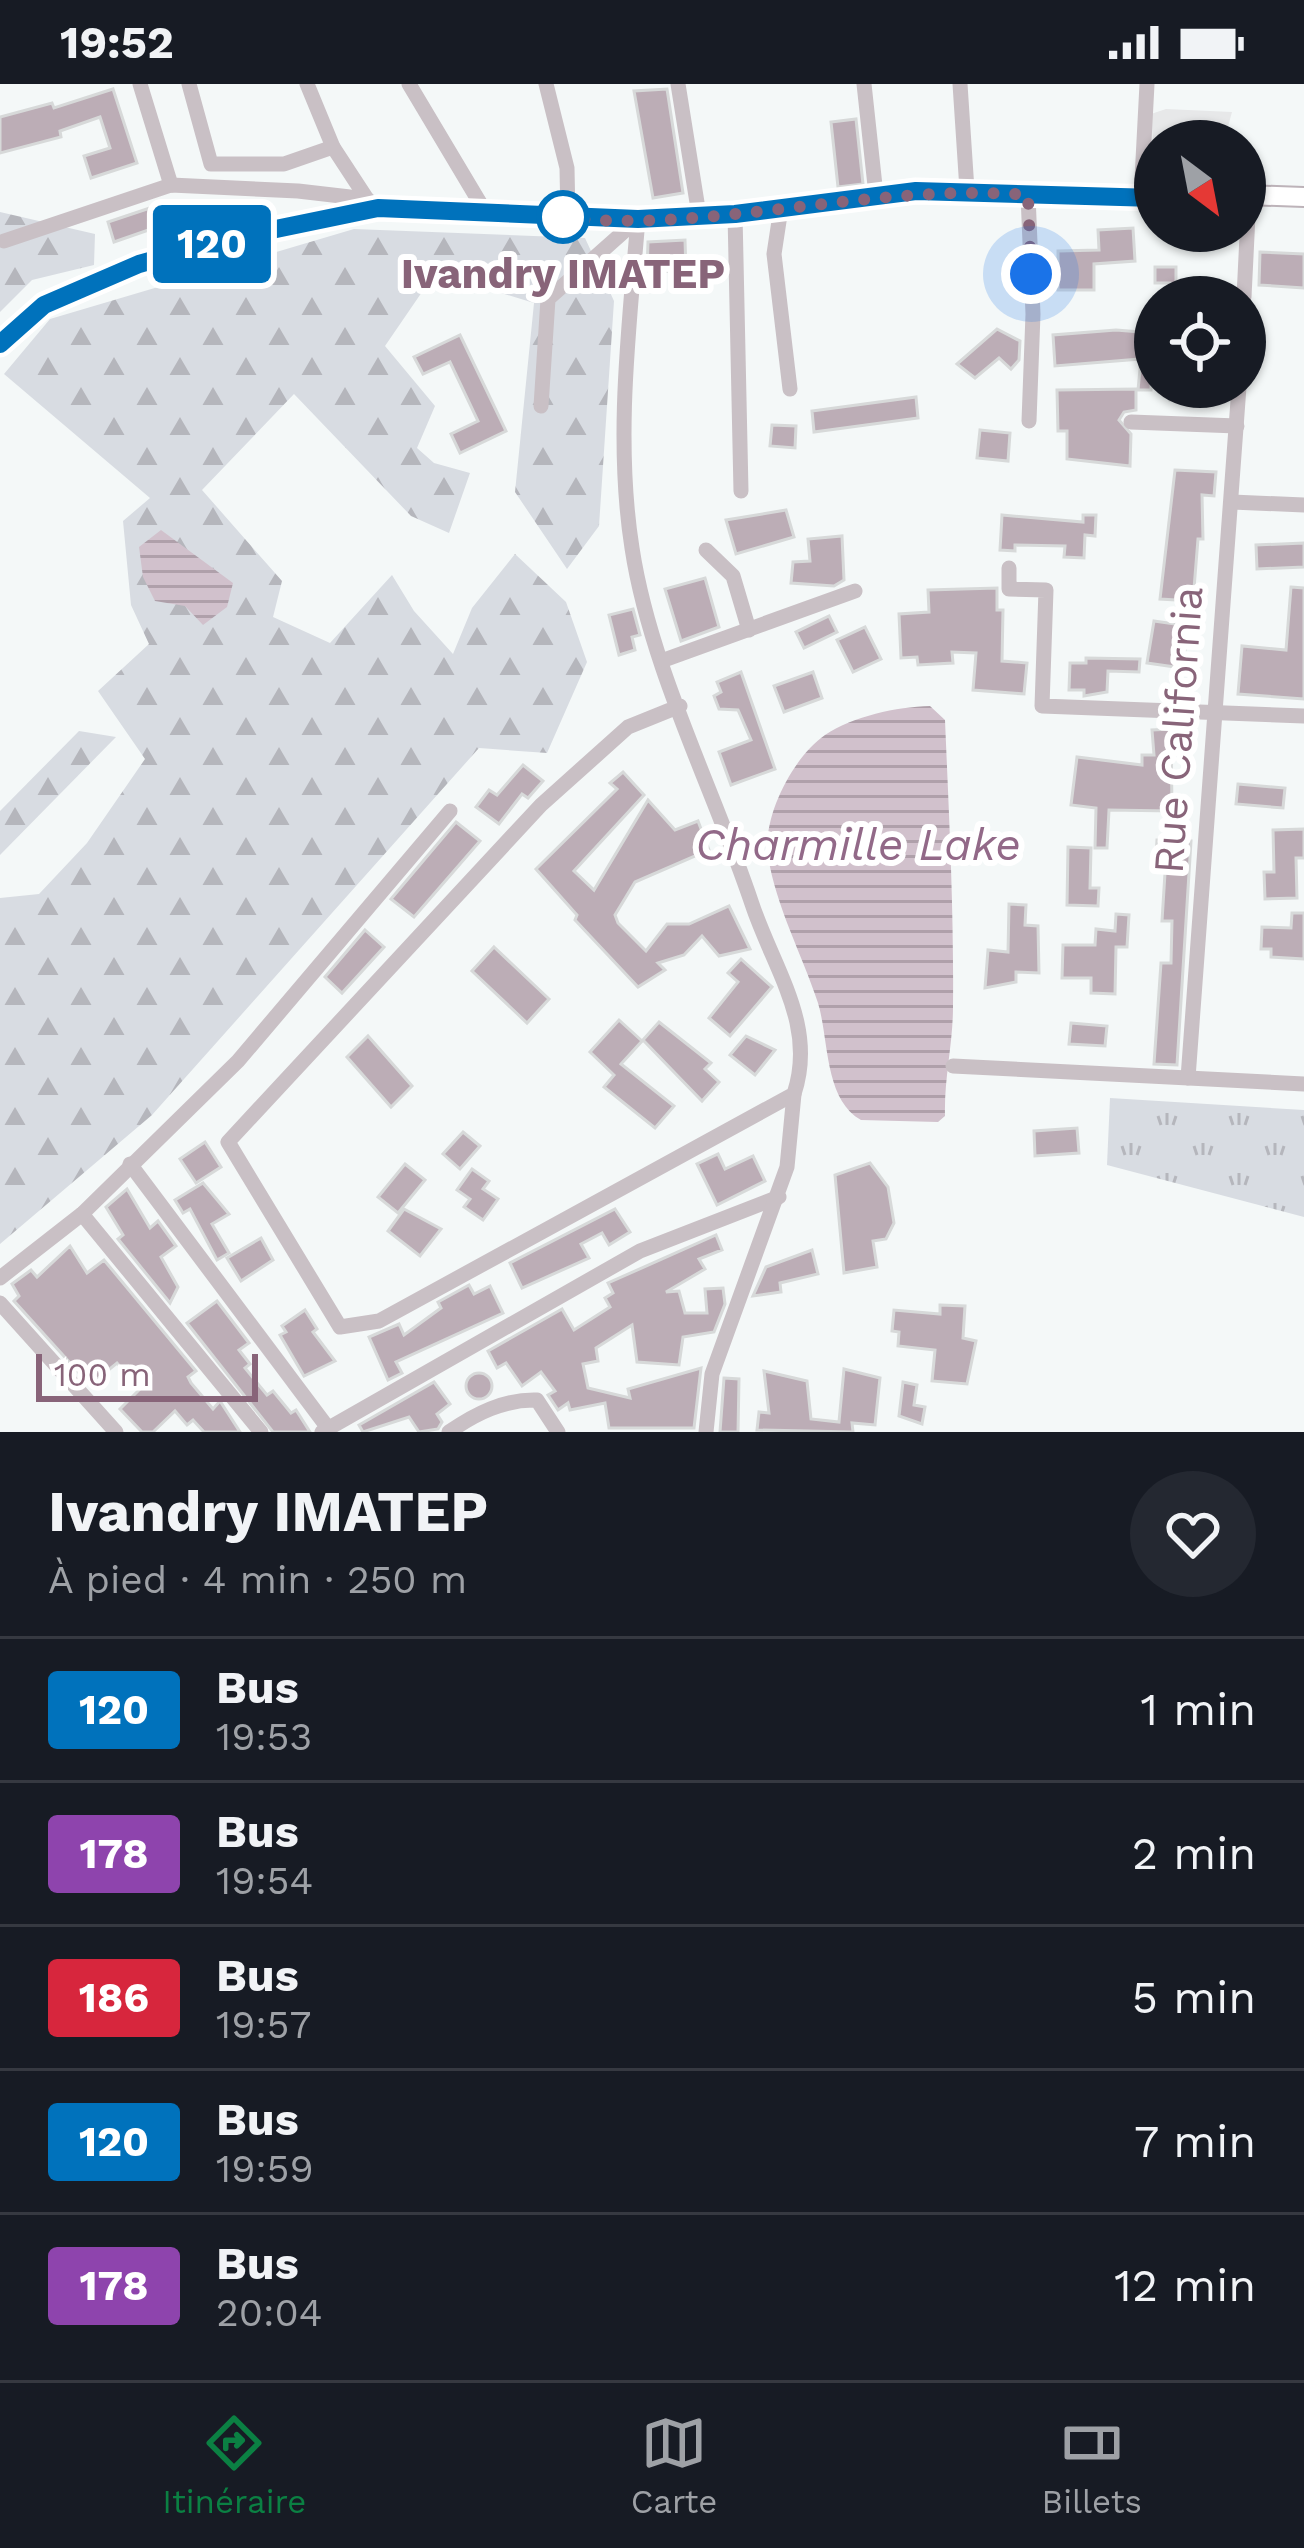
<!DOCTYPE html>
<html lang="fr">
<head>
<meta charset="utf-8">
<style>
	:root { --surface:#171b24; --page:#242831; --text:#f1f3f6; --muted:#9ea1a6; --line:#363941; --accent:#0b8043 }
	body { margin:0; font-family:"Work Sans",sans-serif; background:var(--page); color:var(--text); height:100vh; display:flex; flex-direction:column; font-size:45px; white-space:nowrap }
	* { box-sizing:border-box; margin:0 }
	p { font-size:39px; color:var(--muted) }
	.icon { flex:none; width:66px; height:66px; fill:none; stroke:currentColor; stroke-width:2; stroke-linecap:round; stroke-linejoin:round }
	.map { position:relative; height:1348px; overflow:hidden }
	.panel { display:flex; flex-direction:column; background:var(--surface); flex:1 }
	.panel>* { flex:none }
	.badge { padding:0 24px; border-radius:9px; font-size:42px; line-height:78px }
	.needle { width:78px; rotate:148deg }
	.controls { position:absolute; left:1134px; top:36px; display:grid; gap:24px }
	.controls a { display:grid; place-items:center; width:132px; height:132px; border-radius:50%; background:var(--surface); box-shadow:0 3px 9px #0004; font-size:60px }
	.scale { position:absolute; left:36px; bottom:30px; width:222px; box-sizing:border-box; padding-left:12px; border:6px solid #886479; border-top:0; font-size:33px; line-height:42px; white-space:nowrap; color:#886479; -webkit-text-stroke:9px #fff; paint-order:stroke }
	.you { position:absolute; width:60px; height:60px; margin:-30px; border:9px solid #fff; border-radius:50%; background:#1a73e8; box-shadow:0 0 0 18px #1a73e833 }
	.map>.badge { position:absolute; translate:-50% -50%; box-shadow:0 0 0 6px #fff }
	.round { display:grid; place-items:center; flex:none; width:126px; height:126px; border-radius:63px; background:var(--page) }
	.headline { display:flex; align-items:center; justify-content:space-between; height:204px; padding:0 48px }
	h1 { font-size:57px; font-weight:700; line-height:90px }
	ul { padding:0; list-style:none }
	li { display:flex; align-items:center; gap:36px; height:144px; padding:0 48px; border-top:3px solid var(--line) }
	li div { flex:1 }
	li b { display:block; font-size:45px }
	li em { font-style:normal }
	li .badge { min-width:132px; font-weight:700; text-align:center }
	.status { display:flex; justify-content:space-between; align-items:center; height:84px; padding:0 60px; background:var(--surface); direction:ltr }
	.status svg { height:33px; fill:currentColor }
	.tab-bar { display:flex; justify-content:space-around; align-items:center; height:168px; border-top:3px solid var(--line); background:var(--surface); font-size:33px; color:var(--muted) }
	.tab-bar a { display:grid; justify-items:center; gap:6px }
	.tab-bar .current { color:var(--accent) }
	.map>svg:first-child { display:block }
	.built { fill:#e7e8e9 }
	.forest { fill:url(#forest-firs) }
	.park { fill:url(#park-tufts) }
	.water { fill:url(#water-rules) }
	.building { fill:#bcadb6; stroke:#d7d9d9; stroke-width:3 }
	.lines { fill:none; stroke-linecap:round; stroke-linejoin:round }
	.major-casing { stroke:#bdb3b9; stroke-width:22 }
	.minor { stroke:#c9c0c5; stroke-width:15 }
	.major { stroke:#fff; stroke-width:18 }
	.line-casing { stroke:#fff; stroke-width:27 }
	.line { stroke:#0072bc; stroke-width:18 }
	.walk { stroke:#886479; stroke-width:12; stroke-dasharray:0 21.6 }
	.stop-dot { fill:#fff; stroke:#0072bc; stroke-width:6 }
	.labels { text-anchor:middle; dominant-baseline:central; stroke-width:12; stroke-linejoin:round; paint-order:stroke }
	.stop-label { font-size:42px; font-weight:bold; fill:#886479; stroke:#fff }
	.street-label { font-size:42px; fill:#886479; stroke:#fff }
	.water-label { font-size:45px; font-style:italic; fill:#926988; stroke:#fff }
</style>
</head>
<body>
<div class="status"><b>19:52</b><svg viewBox="0 0 49 12"><path d="M0 12V9h3v3zM5 12V6h3v6zM10 12V3h3v9zM15 12V0h3v12zM26 1h20v11H26zM47 4h2v5h-2z"/></svg></div>
<div class="map">
<svg width="1304" height="1348" viewBox="0 0 1304 1348">
	<defs>
		<pattern id="forest-firs" width="22" height="20" patternUnits="userSpaceOnUse" patternTransform="scale(3)"><rect width="22" height="20" fill="#d8dce2"/><path d="M5 1l3.5 6h-7zM16 11l3.5 6h-7z" fill="#b5b6bc"/></pattern>
		<pattern id="park-tufts" width="24" height="20" patternUnits="userSpaceOnUse" patternTransform="scale(3)"><rect width="24" height="20" fill="#d8dce2"/><path d="M3 7l-1-3M5 7V3M7 7l1-3M15 17l-1-3M17 17v-4M19 17l1-3" fill="none" stroke="#b5b6bc"/></pattern>
		<pattern id="water-rules" width="6" height="5" patternUnits="userSpaceOnUse" patternTransform="scale(3)"><rect width="6" height="5" fill="#d1c1cc"/><path d="M0 2.5h6" fill="none" stroke="#afa0aa"/></pattern>
	</defs>
	<rect width="100%" height="100%" fill="#f4f8f8"/>
	<!-- built -->
	<path class="built" d="M 1166,25 L 1232,28 L 1224,57 L 1155,57 L 1155,89 L 1151,30 Z"/>
	<!-- forest -->
	<g class="forest">
		<path d="M 0,128 L 95,150 L 94,181 L 32,196 L 0,228 Z"/>
		<path d="M 354,145 L 585,154 L 614,217 L 599,442 L 567,485 L 515,408 L 534,219 L 435,189 L 385,262 L 435,322 L 417,364 L 434,379 L 470,389 L 449,449 L 411,432 L 294,310 L 202,406 L 282,497 L 273,533 L 330,559 L 392,491 L 414,527 L 453,570 L 472,524 L 515,470 L 566,518 L 587,578 L 547,669 L 479,664 L 152,1031 L 0,1160 L 0,814 L 39,810 L 87,759 L 145,675 L 98,607 L 149,560 L 131,521 L 123,437 L 150,414 L 4,290 L 50,235 Z"/>
		<path d="M 79,647 L 116,653 L 0,771 L 0,727 Z"/>
	</g>
	<!-- park -->
	<path class="park" d="M 1110,1014 L 1304,1026 L 1304,1133 L 1107,1081 Z"/>
	<!-- water -->
	<g class="water">
		<path d="M 161,446 L 233,499 L 227,523 L 203,541 L 185,522 L 155,517 L 143,493 L 139,463 Z"/>
		<path d="M 930,622 L 945,636 C 949,732 954,827 953,923 C 953,960 944,994 945,1032 L 938,1038 L 861,1036 C 824,1015 829,955 818,919 C 802,870 776,823 768,772 C 762,733 793,673 825,651 C 854,632 896,623 930,622 Z"/>
	</g>
	<!-- building -->
	<g class="building">
		<path d="M 113,5 L 137,79 L 91,94 L 84,72 L 110,64 L 100,33 L 60,47 L 61,53 L 0,69 L 0,33 L 52,19 L 54,24 Z"/>
		<path d="M 667,5 L 683,109 L 653,114 L 634,7 Z"/>
		<path d="M 856,35 L 863,100 L 838,103 L 831,38 Z"/>
		<path d="M 153,123 L 160,142 L 114,158 L 108,138 Z"/>
		<path d="M 1133,144 L 1135,177 L 1094,180 L 1094,206 L 1058,206 L 1058,167 L 1099,166 L 1098,146 Z"/>
		<path d="M 685,156 L 686,187 L 647,188 L 648,158 Z"/>
		<path d="M 1260,168 L 1304,170 L 1304,204 L 1259,201 Z"/>
		<path d="M 1155,183 L 1176,183 L 1176,197 L 1198,198 L 1197,213 L 1169,213 L 1170,199 L 1155,199 Z"/>
		<path d="M 997,245 L 1020,257 L 1019,276 L 1011,285 L 999,274 L 975,294 L 957,280 Z"/>
		<path d="M 1116,246 L 1152,249 L 1151,306 L 1138,306 L 1141,275 L 1055,282 L 1053,251 Z"/>
		<path d="M 460,251 L 506,347 L 460,369 L 451,350 L 478,337 L 450,278 L 423,290 L 414,273 Z"/>
		<path d="M 1170,303 L 1227,303 L 1226,315 L 1170,316 Z"/>
		<path d="M 1136,305 L 1136,326 L 1124,328 L 1119,336 L 1131,350 L 1130,382 L 1067,375 L 1067,347 L 1058,347 L 1057,306 Z"/>
		<path d="M 916,313 L 918,334 L 814,348 L 812,327 Z"/>
		<path d="M 772,341 L 796,342 L 795,364 L 770,362 Z"/>
		<path d="M 980,346 L 1010,349 L 1008,377 L 977,374 Z"/>
		<path d="M 1175,386 L 1216,388 L 1214,412 L 1202,411 L 1203,455 L 1198,455 L 1193,517 L 1160,515 Z"/>
		<path d="M 786,426 L 794,453 L 736,470 L 726,436 Z"/>
		<path d="M 1002,431 L 1083,438 L 1083,431 L 1096,431 L 1095,452 L 1085,451 L 1084,474 L 1064,473 L 1065,462 L 1015,461 L 1015,467 L 1000,466 Z"/>
		<path d="M 842,452 L 844,496 L 834,502 L 791,499 L 793,478 L 810,477 L 808,455 Z"/>
		<path d="M 1304,459 L 1304,483 L 1257,485 L 1256,461 Z"/>
		<path d="M 705,494 L 719,543 L 681,557 L 665,505 Z"/>
		<path d="M 1291,503 L 1304,504 L 1304,615 L 1238,610 L 1242,562 L 1286,566 Z"/>
		<path d="M 997,504 L 997,526 L 1003,526 L 1002,577 L 1027,579 L 1024,610 L 973,606 L 976,569 L 952,568 L 953,579 L 918,581 L 917,573 L 901,574 L 899,530 L 929,528 L 928,506 Z"/>
		<path d="M 633,525 L 640,551 L 632,553 L 635,566 L 619,571 L 609,531 Z"/>
		<path d="M 829,532 L 837,548 L 804,564 L 796,548 Z"/>
		<path d="M 1154,537 L 1189,542 L 1182,584 L 1147,579 Z"/>
		<path d="M 865,543 L 881,575 L 853,588 L 837,556 Z"/>
		<path d="M 1086,574 L 1140,575 L 1139,588 L 1108,587 L 1107,608 L 1084,612 L 1084,606 L 1069,606 L 1070,579 L 1086,579 Z"/>
		<path d="M 741,588 L 775,685 L 731,701 L 719,668 L 751,656 L 738,626 L 719,625 L 714,612 L 721,608 L 717,598 Z"/>
		<path d="M 813,588 L 822,614 L 784,628 L 774,602 Z"/>
		<path d="M 1171,645 L 1172,727 L 1109,726 L 1107,764 L 1095,764 L 1096,724 L 1071,721 L 1077,673 L 1142,681 L 1142,671 L 1154,671 L 1152,646 Z"/>
		<path d="M 523,681 L 543,697 L 528,714 L 522,710 L 499,740 L 476,723 L 489,706 L 497,711 Z"/>
		<path d="M 623,688 L 644,711 L 574,787 L 594,806 L 648,716 L 675,746 L 698,737 L 709,766 L 635,798 L 615,831 L 618,839 L 646,867 L 667,840 L 689,840 L 729,822 L 750,865 L 719,872 L 702,852 L 684,871 L 658,879 L 665,886 L 638,903 L 575,836 L 577,831 L 536,785 L 617,705 L 610,699 Z"/>
		<path d="M 1238,700 L 1285,704 L 1283,724 L 1236,720 Z"/>
		<path d="M 456,738 L 480,757 L 414,833 L 391,815 Z"/>
		<path d="M 1304,745 L 1304,774 L 1296,774 L 1297,814 L 1265,815 L 1264,788 L 1274,788 L 1273,746 Z"/>
		<path d="M 1157,756 L 1191,757 L 1177,981 L 1154,980 L 1161,879 L 1171,879 L 1172,837 L 1162,837 L 1166,773 L 1156,772 Z"/>
		<path d="M 1068,763 L 1091,764 L 1090,804 L 1099,804 L 1098,822 L 1067,821 Z"/>
		<path d="M 1009,820 L 1026,821 L 1025,841 L 1038,842 L 1039,889 L 1016,888 L 1016,898 L 985,904 L 988,866 L 1008,868 Z"/>
		<path d="M 1292,829 L 1304,829 L 1304,875 L 1271,873 L 1271,865 L 1261,865 L 1262,843 L 1291,844 Z"/>
		<path d="M 1116,830 L 1129,831 L 1127,863 L 1116,863 L 1115,910 L 1091,909 L 1091,894 L 1062,894 L 1063,861 L 1095,861 L 1096,845 L 1115,847 Z"/>
		<path d="M 365,846 L 384,863 L 342,909 L 325,893 Z"/>
		<path d="M 494,863 L 549,915 L 527,939 L 472,887 Z"/>
		<path d="M 741,875 L 772,903 L 730,952 L 709,934 L 738,898 L 728,889 Z"/>
		<path d="M 619,936 L 642,957 L 621,980 L 674,1022 L 655,1044 L 604,1003 L 614,991 L 590,968 Z"/>
		<path d="M 659,938 L 711,979 L 705,985 L 719,998 L 702,1017 L 643,956 Z"/>
		<path d="M 1071,939 L 1107,942 L 1105,962 L 1069,960 Z"/>
		<path d="M 368,952 L 412,1002 L 391,1023 L 347,973 Z"/>
		<path d="M 746,952 L 775,966 L 755,991 L 730,971 Z"/>
		<path d="M 1077,1044 L 1079,1069 L 1035,1072 L 1034,1047 Z"/>
		<path d="M 463,1048 L 480,1062 L 460,1085 L 443,1070 Z"/>
		<path d="M 205,1058 L 221,1083 L 196,1099 L 180,1075 Z"/>
		<path d="M 718,1070 L 725,1085 L 753,1072 L 765,1097 L 717,1121 L 697,1080 Z"/>
		<path d="M 870,1079 L 888,1103 L 894,1139 L 886,1155 L 873,1157 L 877,1183 L 844,1189 L 835,1091 Z"/>
		<path d="M 405,1080 L 425,1096 L 398,1129 L 378,1113 Z"/>
		<path d="M 472,1085 L 489,1097 L 483,1105 L 498,1115 L 483,1136 L 464,1123 L 470,1115 L 457,1106 Z"/>
		<path d="M 203,1099 L 229,1130 L 212,1140 L 229,1169 L 217,1176 L 190,1125 L 183,1129 L 175,1116 Z"/>
		<path d="M 127,1105 L 150,1144 L 158,1137 L 176,1162 L 161,1173 L 178,1203 L 170,1219 L 118,1155 L 123,1151 L 106,1123 Z"/>
		<path d="M 404,1125 L 441,1145 L 420,1172 L 388,1147 Z"/>
		<path d="M 615,1125 L 630,1148 L 609,1161 L 602,1149 L 581,1160 L 589,1174 L 522,1204 L 510,1179 Z"/>
		<path d="M 716,1151 L 722,1166 L 699,1175 L 705,1185 L 666,1208 L 679,1207 L 685,1229 L 707,1229 L 705,1205 L 723,1204 L 725,1220 L 714,1248 L 683,1253 L 679,1281 L 637,1278 L 632,1241 L 596,1264 L 598,1277 L 583,1280 L 588,1304 L 630,1314 L 628,1305 L 701,1284 L 694,1344 L 609,1344 L 605,1319 L 570,1326 L 568,1319 L 558,1326 L 548,1311 L 555,1307 L 541,1288 L 522,1302 L 506,1279 L 497,1284 L 488,1267 L 562,1225 L 574,1246 L 610,1223 L 605,1214 L 613,1209 L 608,1199 Z"/>
		<path d="M 261,1154 L 273,1176 L 241,1197 L 227,1174 Z"/>
		<path d="M 70,1162 L 87,1189 L 104,1176 L 196,1287 L 188,1293 L 191,1299 L 213,1325 L 220,1317 L 240,1348 L 204,1348 L 193,1336 L 187,1341 L 175,1327 L 153,1348 L 142,1348 L 120,1325 L 140,1305 L 117,1279 L 90,1301 L 14,1217 L 19,1212 L 12,1200 L 31,1186 L 37,1193 Z"/>
		<path d="M 812,1166 L 818,1190 L 780,1199 L 781,1208 L 753,1212 L 766,1183 Z"/>
		<path d="M 469,1201 L 474,1210 L 490,1202 L 503,1229 L 396,1278 L 402,1289 L 388,1296 L 369,1253 L 399,1240 L 404,1251 L 441,1224 L 438,1218 Z"/>
		<path d="M 217,1217 L 249,1259 L 239,1266 L 250,1280 L 245,1284 L 267,1311 L 273,1307 L 291,1329 L 296,1326 L 310,1348 L 273,1348 L 187,1239 Z"/>
		<path d="M 940,1221 L 965,1222 L 963,1254 L 976,1257 L 967,1300 L 932,1297 L 935,1266 L 898,1262 L 899,1248 L 892,1247 L 894,1226 L 940,1230 Z"/>
		<path d="M 305,1226 L 317,1245 L 313,1248 L 335,1277 L 304,1292 L 280,1251 L 286,1248 L 282,1242 Z"/>
		<path d="M 844,1285 L 880,1294 L 875,1341 L 852,1339 L 853,1348 L 757,1346 L 759,1328 L 769,1329 L 764,1287 L 807,1297 L 811,1335 L 839,1338 Z"/>
		<circle cx="479" cy="1302" r="13"/>
		<path d="M 724,1294 L 739,1295 L 738,1348 L 720,1348 Z"/>
		<path d="M 434,1298 L 450,1320 L 437,1330 L 442,1338 L 438,1345 L 419,1348 L 409,1333 L 363,1348 L 359,1341 Z"/>
		<path d="M 903,1298 L 917,1301 L 914,1321 L 925,1323 L 922,1340 L 899,1332 Z"/>
	</g>
	<g class="lines">
		<defs>
			<g id="major">
				<path d="M 1245,111 L 1304,113"/>
				<path d="M 0,260 L 44,221 L 139,180 L 232,154 L 378,124 L 638,135 L 735,130 L 916,107 L 1155,114"/>
			</g>
		</defs>
		<!-- major casing -->
		<use href="#major" class="major-casing"/>
		<!-- minor -->
		<g class="minor">
			<path d="M 140,0 L 171,101"/>
			<path d="M 189,0 L 211,80 L 284,80 L 333,63"/>
			<path d="M 307,0 L 333,63 L 367,115"/>
			<path d="M 409,0 L 486,129"/>
			<path d="M 546,0 L 567,84 L 568,134"/>
			<path d="M 678,0 L 699,131"/>
			<path d="M 864,0 L 876,111"/>
			<path d="M 960,0 L 967,106"/>
			<path d="M 1028,111 L 1033,230 L 1029,337"/>
			<path d="M 1141,114 L 1147,0"/>
			<path d="M 781,124 L 774,170 L 790,305"/>
			<path d="M 735,130 L 741,407"/>
			<path d="M 638,135 C 629,244 615,356 632,464 C 650,583 714,706 752,820 C 774,886 817,941 794,1010 L 379,1237 L 340,1243 L 228,1058 L 541,721 L 628,643 L 680,622"/>
			<path d="M 4,157 L 171,101 L 298,107 L 367,115 L 378,124"/>
			<path d="M 1244,213 L 1249,111"/>
			<path d="M 541,322 L 548,215 L 638,135"/>
			<path d="M 1131,338 L 1237,342"/>
			<path d="M 1232,418 L 1304,421"/>
			<path d="M 706,466 L 733,492 L 749,546"/>
			<path d="M 1009,484 L 1009,505 L 1046,506 L 1042,622 L 1304,632"/>
			<path d="M 664,576 L 855,507"/>
			<path d="M 953,982 L 1304,1000"/>
			<path d="M 1188,994 L 1239,303"/>
			<path d="M 130,1080 L 328,1344"/>
			<path d="M 82,1130 L 261,1348"/>
			<path d="M 0,1194 L 82,1130 L 238,977 L 450,727"/>
			<path d="M 0,1219 L 116,1348"/>
			<path d="M 322,1348 L 640,1167 L 779,1113"/>
			<path d="M 449,1348 C 475,1330 504,1315 537,1316 L 558,1348"/>
			<path d="M 706,1348 L 712,1290 L 787,1083 L 794,1010"/>
		</g>
		<!-- major -->
		<use href="#major" class="major"/>
	</g>
	<g class="lines">
		<defs>
			<path id="line" d="M 0,260 L 44,221 L 139,180 L 232,154 L 378,124 L 638,135 L 735,130 L 916,107 L 1155,114"/>
		</defs>
		<!-- line casing -->
		<use href="#line" class="line-casing"/>
		<!-- line -->
		<use href="#line" class="line"/>
		<!-- walk -->
		<path class="walk" d="M 563,133 C 703,151 872,98 1028,111 L 1031,190"/>
	</g>
	<!-- markers -->
	<circle class="stop-dot" cx="563" cy="133" r="24"/>
	<g class="labels">
		<!-- stop labels -->
		<g class="stop-label">
			<text x="563" y="189">Ivandry IMATEP</text>
		</g>
		<!-- street labels -->
		<g class="street-label">
			<text transform="translate(1178 646) rotate(-86)">Rue California</text>
		</g>
		<!-- water labels -->
		<g class="water-label">
			<text x="858" y="760">Charmille Lake</text>
		</g>
	</g>
</svg>
<div class="controls">
<a><svg class="needle" viewBox="-14 -14 28 28"><path d="M0-13l5 13h-10z" fill="#e53935"/><path d="M0 13l5-13h-10z" fill="#9ea1a6"/></svg></a>
<a><svg class="icon" aria-label="locate" viewBox="0 0 24 24"><circle cx="12" cy="12" r="6"/><path d="M12 2v4M12 18v4M2 12h4M18 12h4"/></svg></a>
</div>
<div class="scale">100 m</div>
<div class="you" style="left:1031px;top:190px"></div>
<b class="badge" style="left:212px;top:160px;background:#0072bc;color:#fff">120</b>
</div>
<section class="panel">
<div class="headline"><div><h1>Ivandry IMATEP</h1><p>À pied · 4 min · 250 m</p></div><a class="round"><svg class="icon" aria-label="heart" viewBox="0 0 24 24"><path d="M12 20l-8-8c-3-5 5-10 8-4 3-6 11-1 8 4z"/></svg></a></div>
<ul>
<li><span class="badge" style="background:#0072bc;color:#fff">120</span><div><b>Bus</b><p>19:53</p></div><em>1 min</em></li>
<li><span class="badge" style="background:#8e44ad;color:#fff">178</span><div><b>Bus</b><p>19:54</p></div><em>2 min</em></li>
<li><span class="badge" style="background:#d7263d;color:#fff">186</span><div><b>Bus</b><p>19:57</p></div><em>5 min</em></li>
<li><span class="badge" style="background:#0072bc;color:#fff">120</span><div><b>Bus</b><p>19:59</p></div><em>7 min</em></li>
<li><span class="badge" style="background:#8e44ad;color:#fff">178</span><div><b>Bus</b><p>20:04</p></div><em>12 min</em></li>
</ul>
</section>
<nav class="tab-bar">
<a class="current"><svg class="icon" aria-label="directions" viewBox="0 0 24 24"><path d="M12 3l9 9-9 9-9-9zM9 14v-3h6M13 9l2 2-2 2"/></svg>Itinéraire</a>
<a><svg class="icon" aria-label="map" viewBox="0 0 24 24"><path d="M3 6l6-2 6 2 6-2v14l-6 2-6-2-6 2zM9 4v14M15 6v14"/></svg>Carte</a>
<a><svg class="icon" aria-label="tickets" viewBox="0 0 24 24"><path d="M3 7h18v10H3zM15 7v10"/></svg>Billets</a>
</nav>
</body>
</html>
